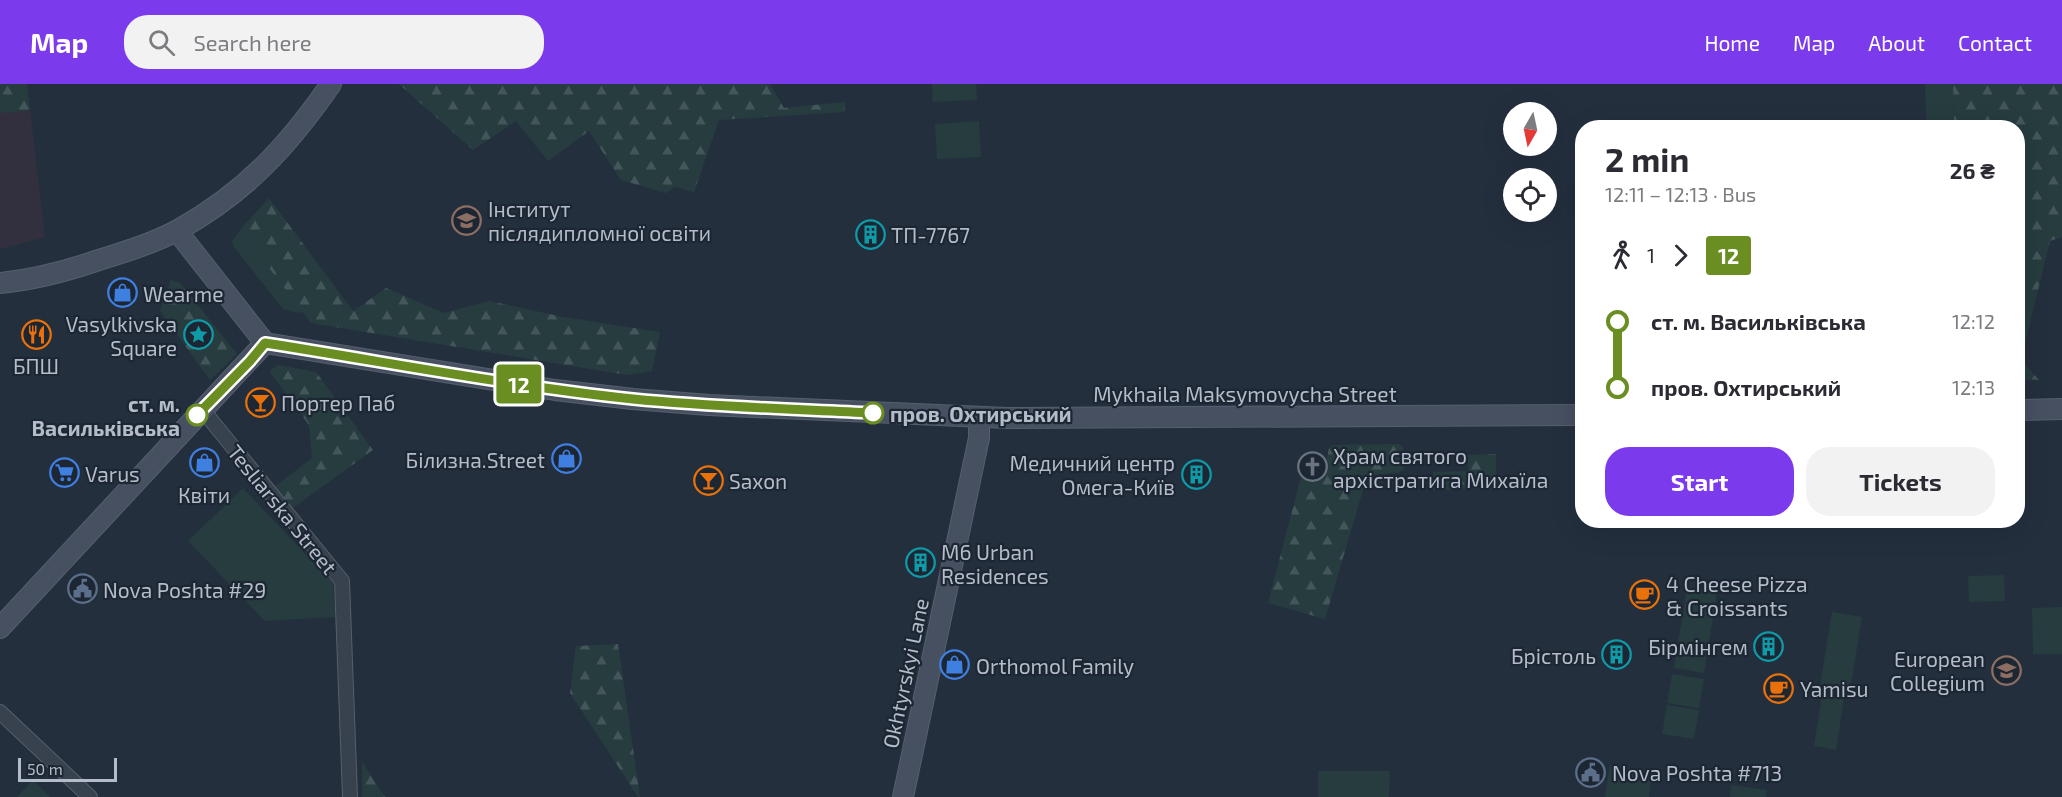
<!DOCTYPE html>
<html lang="en">
<head>
<meta charset="utf-8">
<style>
	:root { --surface:#fff; --page:#f2f2f3; --text:#2b2b33; --muted:#7c7c81; --accent:#7c3aed }
	body { margin:0; font-family:"Exo 2",sans-serif; background:var(--page); color:var(--text); height:100vh; display:flex; flex-direction:column; font-size:22px; white-space:nowrap }
	* { box-sizing:border-box; margin:0 }
	p { font-size:20px; color:var(--muted) }
	.icon { flex:none; width:33px; height:33px; fill:none; stroke:currentColor; stroke-width:2; stroke-linecap:round; stroke-linejoin:round }
	.map { position:relative; flex:1; overflow:hidden }
	.drawer { position:absolute; left:1575px; top:36px; width:450px; height:408px; display:flex; flex-direction:column; background:var(--surface); border-radius:24px; box-shadow:0 6px 24px #0002 }
	.drawer>* { flex:none }
	.badge { padding:0 12px; border-radius:4px; font-size:21px; line-height:39px }
	.needle { width:39px; rotate:189deg }
	.buttons { position:absolute; left:1503px; top:18px; display:grid; gap:12px }
	.buttons a { display:grid; place-items:center; width:54px; height:54px; border-radius:50%; background:var(--surface); box-shadow:0 6px 24px #0002; font-size:30px }
	.scale { position:absolute; left:18px; bottom:15px; width:99px; box-sizing:border-box; padding-left:6px; border:3px solid #b4bcc9; border-top:0; font-size:16px; line-height:21px; white-space:nowrap; color:#b4bcc9; -webkit-text-stroke:4px #1d2633; paint-order:stroke }
	.map>.badge { position:absolute; translate:-50% -50%; box-shadow:0 0 0 3px #fff }
	.legs { display:flex; align-items:center; gap:9px; height:66px; padding:0 30px; font-size:20px }
	.legs p { margin-inline-start:auto }
	.head { display:flex; align-items:center; justify-content:space-between; height:102px; padding:0 30px }
	h1 { font-size:33px; font-weight:700; line-height:45px }
	.cta { display:flex; gap:12px; margin-top:auto; padding:12px 30px }
	.cta a { flex:1; height:69px; border-radius:24px; background:var(--accent); color:#fff; font-size:24px; font-weight:700; line-height:69px; text-align:center }
	.cta a+a { background:var(--page); color:var(--text) }
	ul { padding:0 30px; list-style:none }
	li { display:flex; align-items:center; gap:21px; height:66px; font-size:22px }
	li i { display:grid; place-items:center; width:9px; height:100%; margin:0 8px; background:currentColor }
	li i::after { content:''; width:15px; height:15px; margin:-8px; border:4px solid; border-radius:50%; background:var(--surface) }
	li p { margin-inline-start:auto }
	li:first-child i { background:linear-gradient(#0000 50%,currentColor 0) }
	li:last-child i { background:linear-gradient(currentColor 50%,#0000 0) }
	header { display:flex; align-items:center; gap:36px; box-sizing:border-box; height:84px; padding:0 30px; background:var(--accent); color:#fff }
	header strong { font-size:28px }
	nav { display:flex; gap:33px; margin-inline-start:auto; font-size:21px }
	.search { width:420px; height:54px; background:var(--page); display:flex; align-items:center; gap:15px; box-sizing:border-box; padding:0 21px; border-radius:24px; color:var(--muted); font-size:22px }
	.map>svg:first-child { display:block }
	.medical { fill:#32303f }
	.green { fill:#263c3f }
	.forest { fill:url(#forest-firs) }
	.lines { fill:none; stroke-linecap:round; stroke-linejoin:round }
	.street-casing { stroke:#565f6c; stroke-width:16 }
	.secondary-casing { stroke:#565f6c; stroke-width:22 }
	.street { stroke:#38414e; stroke-width:14 }
	.secondary { stroke:#465061; stroke-width:20 }
	.line-1-casing { stroke:#fff; stroke-width:14 }
	.line-1 { stroke:#6b8e23; stroke-width:9 }
	.stop-1-dot { fill:#fff; stroke:#6b8e23; stroke-width:3 }
	.labels { text-anchor:middle; dominant-baseline:central; stroke-width:4.5; stroke-linejoin:round; paint-order:stroke }
	.poi-label { font-size:21px; fill:#b4bcc9; stroke:#1d2633; text-anchor:start }
	.street-label { font-size:21px; fill:#b4bcc9; stroke:#1d2633 }
	.stop-label { font-size:21px; font-weight:bold; fill:#b4bcc9; stroke:#1d2633; text-anchor:end }
</style>
</head>
<body>
<header>
<strong>Map</strong>
<div class="search"><svg class="icon" aria-label="search" viewBox="0 0 24 24"><circle cx="10" cy="10" r="6"/><path d="M15 15l6 6"/></svg>Search here</div>
<nav><a>Home</a><a>Map</a><a>About</a><a>Contact</a></nav>
</header>
<div class="map">
<svg width="2062" height="713" viewBox="0 0 2062 713">
	<defs>
		<pattern id="forest-firs" width="22" height="20" patternUnits="userSpaceOnUse" patternTransform="scale(1.5)"><rect width="22" height="20" fill="#263c3f"/><path d="M5 1l3.5 6h-7zM16 11l3.5 6h-7z" fill="#435659"/></pattern>
	</defs>
	<rect width="100%" height="100%" fill="#242f3e"/>
	<!-- medical -->
	<path class="medical" d="M 0,0 L 27,0 L 45,153 L 0,165 Z"/>
	<!-- green -->
	<g class="green">
		<path d="M 932,0 L 976,0 L 977,16 L 933,18 Z"/>
		<path d="M 1925,0 L 1953,0 L 1954,43 L 1929,43 L 1926,35 Z"/>
		<path d="M 979,37 L 981,73 L 937,75 L 935,40 Z"/>
		<path d="M 240,146 L 303,228 L 296,229 L 283,225 L 233,162 L 232,157 Z"/>
		<path d="M 243,404 L 333,499 L 335,533 L 265,537 L 188,457 Z"/>
		<path d="M 2004,491 L 2005,517 L 1969,518 L 1968,492 Z"/>
		<path d="M 1687,504 L 1717,509 L 1704,589 L 1674,584 Z"/>
		<path d="M 2062,523 L 2062,570 L 2033,570 L 2032,524 Z"/>
		<path d="M 1832,528 L 1862,533 L 1849,613 L 1819,608 Z"/>
		<path d="M 1672,590 L 1704,595 L 1699,624 L 1667,619 Z"/>
		<path d="M 1822,611 L 1844,615 L 1836,666 L 1814,662 Z"/>
		<path d="M 1667,621 L 1699,626 L 1694,655 L 1662,650 Z"/>
		<path d="M 1610,681 L 1652,688 L 1649,713 L 1605,713 Z"/>
		<path d="M 1318,687 L 1390,687 L 1389,713 L 1318,713 Z"/>
		<path d="M 33,696 L 50,713 L 17,713 Z"/>
		<path d="M 1731,701 L 1767,706 L 1766,713 L 1730,713 Z"/>
	</g>
	<!-- forest -->
	<g class="forest">
		<path d="M 0,0 L 27,0 L 30,26 L 0,29 Z"/>
		<path d="M 399,0 L 770,0 L 784,24 L 845,18 L 845,28 L 719,36 L 694,108 L 675,103 L 666,109 L 621,96 L 589,47 L 548,77 L 516,37 L 473,66 Z"/>
		<path d="M 1953,0 L 2062,0 L 2062,153 L 2050,157 L 2021,276 L 2039,296 L 2018,296 L 2018,44 L 1954,43 Z"/>
		<path d="M 269,114 L 353,227 L 386,204 L 444,229 L 489,217 L 563,233 L 660,248 L 652,287 L 627,291 L 311,239 L 240,146 Z"/>
		<path d="M 171,196 L 180,199 L 237,270 L 210,296 L 160,227 Z"/>
		<path d="M 278,281 L 316,288 L 373,366 L 290,426 L 272,405 L 312,374 L 309,341 L 269,287 Z"/>
		<path d="M 1400,360 L 1403,364 L 1404,386 L 1397,389 L 1371,391 L 1365,399 L 1325,535 L 1268,519 L 1306,374 L 1327,374 L 1329,364 L 1332,361 Z"/>
		<path d="M 1496,370 L 1496,405 L 1433,406 L 1433,388 L 1468,387 L 1468,371 Z"/>
		<path d="M 618,560 L 640,713 L 638,713 L 570,609 L 576,562 Z"/>
		<path d="M 362,678 L 385,713 L 362,713 Z"/>
	</g>
	<g class="lines">
		<defs>
			<g id="street">
				<path d="M 204,324 L 210,335 L 342,497 L 350,713"/>
				<path d="M 0,628 L 90,713"/>
			</g>
			<g id="secondary">
				<path d="M 177,147 L 265,259"/>
				<path d="M 0,199 C 31,196 63,188 93,178 C 121,169 152,160 178,146 C 246,108 288,62 331,0"/>
				<path d="M 265,259 L 555,306 L 633,315 L 709,321 L 1007,334 L 1582,331"/>
				<path d="M 2018,326 L 2062,325"/>
				<path d="M 0,544 L 265,259"/>
				<path d="M 903,713 L 979,354 L 979,333"/>
			</g>
		</defs>
		<!-- street casing -->
		<use href="#street" class="street-casing"/>
		<!-- secondary casing -->
		<use href="#secondary" class="secondary-casing"/>
		<!-- street -->
		<use href="#street" class="street"/>
		<!-- secondary -->
		<use href="#secondary" class="secondary"/>
	</g>
	<g class="lines">
		<defs>
			<path id="line-1" d="M 197,331 L 250,277 L 265,259 C 387,278 510,302 633,315 C 713,323 793,325 873,329"/>
		</defs>
		<!-- line-1 casing -->
		<use href="#line-1" class="line-1-casing"/>
		<!-- line-1 -->
		<use href="#line-1" class="line-1"/>
	</g>
	<!-- icons -->
	<defs>
		<symbol id="university-ring" viewBox="-11 -11 22 22"><circle r="9.5" fill="#1d2633" stroke="#8d6e63" stroke-width="1.5"/><path d="M0-5L7-2L0 1L-7-2ZM-4 1L0 2.5L4 1V4Q0 6-4 4Z" fill="#8d6e63"/></symbol>
		<symbol id="building-ring" viewBox="-11 -11 22 22"><circle r="9.5" fill="#1d2633" stroke="#0f9aa8" stroke-width="1.5"/><path d="M-4-6H4V6H1V3H-1V6H-4ZM-2.5-4.3h1.7v1.8h-1.7ZM.8-4.3h1.7v1.8H.8ZM-2.5-1h1.7V.8h-1.7ZM.8-1h1.7V.8H.8Z" fill="#0f9aa8"/></symbol>
		<symbol id="shop-ring" viewBox="-11 -11 22 22"><circle r="9.5" fill="#1d2633" stroke="#3f7fe0" stroke-width="1.5"/><path d="M-5-2.5h2.3a2.7 3.5 0 0 1 5.4 0H5L5.5 6h-11ZM-1.5-2.5h3a1.5 2.3 0 0 0-3 0Z" fill="#3f7fe0"/></symbol>
		<symbol id="restaurant-ring" viewBox="-11 -11 22 22"><circle r="9.5" fill="#1d2633" stroke="#e8710a" stroke-width="1.5"/><path d="M-5-6h1v4h1v-4h1v4h1v-4h1v5L-1.5 .5V6h-2V.5L-5-1ZM5-6V6H3V1.5H1.5Q1.5-4 5-6Z" fill="#e8710a"/></symbol>
		<symbol id="sight-ring" viewBox="-11 -11 22 22"><circle r="9.5" fill="#1d2633" stroke="#0f9aa8" stroke-width="1.5"/><path d="M0-6L1.8-2.2L6-1.7L2.9 1.2L3.7 5.4L0 3.3L-3.7 5.4L-2.9 1.2L-6-1.7L-1.8-2.2Z" fill="#0f9aa8"/></symbol>
		<symbol id="bar-ring" viewBox="-11 -11 22 22"><circle r="9.5" fill="#1d2633" stroke="#e8710a" stroke-width="1.5"/><path d="M-6-5H6L.8 .8V4.5H3.5V6h-7V4.5H-.8V.8Z" fill="#e8710a"/></symbol>
		<symbol id="church-ring" viewBox="-11 -11 22 22"><circle r="9.5" fill="#1d2633" stroke="#6b7280" stroke-width="1.5"/><path d="M-1.2-6h2.4v3.5h3.3v2.4h-3.3V6h-2.4V-.1h-3.3v-2.4h3.3Z" fill="#6b7280"/></symbol>
		<symbol id="supermarket-ring" viewBox="-11 -11 22 22"><circle r="9.5" fill="#1d2633" stroke="#3f7fe0" stroke-width="1.5"/><path d="M-6-5.5h2.5l.6 2H6L4.5 2H-2.5L-4.4-4H-6ZM-1.5 3.2a1.3 1.3 0 1 0 .1 0ZM3 3.2a1.3 1.3 0 1 0 .1 0Z" fill="#3f7fe0"/></symbol>
		<symbol id="civic-ring" viewBox="-11 -11 22 22"><circle r="9.5" fill="#1d2633" stroke="#5c6f8a" stroke-width="1.5"/><path d="M-.6-6.5H3V-4.5H.6V-3L4-1V1h2V6H-6V1h2V-1L-.6-3ZM-1.2 2.5V6h2.4V2.5Z" fill="#5c6f8a"/></symbol>
		<symbol id="cafe-ring" viewBox="-11 -11 22 22"><circle r="9.5" fill="#1d2633" stroke="#e8710a" stroke-width="1.5"/><path d="M-5.5-4.5H6V0H3Q3 3.5 0 3.5H-2.5Q-5.5 3.5-5.5 0ZM3-3.2v2h1.7v-2ZM-6 4.5H4V6H-6Z" fill="#e8710a"/></symbol>
		<symbol id="school-ring" viewBox="-11 -11 22 22"><circle r="9.5" fill="#1d2633" stroke="#8d6e63" stroke-width="1.5"/><path d="M0-5L7-2L0 1L-7-2ZM-4 1L0 2.5L4 1V4Q0 6-4 4Z" fill="#8d6e63"/></symbol>
	</defs>
	<g fill-rule="evenodd">
		<use href="#university-ring" x="450" y="120" width="33" height="33"/>
		<use href="#building-ring" x="854" y="134" width="33" height="33"/>
		<use href="#shop-ring" x="106" y="192" width="33" height="33"/>
		<use href="#restaurant-ring" x="20" y="234" width="33" height="33"/>
		<use href="#sight-ring" x="182" y="234" width="33" height="33"/>
		<use href="#bar-ring" x="244" y="302" width="33" height="33"/>
		<use href="#shop-ring" x="550" y="358" width="33" height="33"/>
		<use href="#shop-ring" x="188" y="362" width="33" height="33"/>
		<use href="#church-ring" x="1296" y="366" width="33" height="33"/>
		<use href="#supermarket-ring" x="48" y="372" width="33" height="33"/>
		<use href="#building-ring" x="1180" y="374" width="33" height="33"/>
		<use href="#bar-ring" x="692" y="380" width="33" height="33"/>
		<use href="#building-ring" x="904" y="462" width="33" height="33"/>
		<use href="#civic-ring" x="66" y="488" width="33" height="33"/>
		<use href="#cafe-ring" x="1628" y="494" width="33" height="33"/>
		<use href="#building-ring" x="1752" y="546" width="33" height="33"/>
		<use href="#building-ring" x="1600" y="554" width="33" height="33"/>
		<use href="#shop-ring" x="938" y="564" width="33" height="33"/>
		<use href="#school-ring" x="1990" y="570" width="33" height="33"/>
		<use href="#cafe-ring" x="1762" y="588" width="33" height="33"/>
		<use href="#civic-ring" x="1574" y="672" width="33" height="33"/>
	</g>
	<!-- markers -->
	<g class="stop-1-dot">
		<circle cx="873" cy="329" r="10"/>
		<circle cx="197" cy="331" r="10"/>
	</g>
	<g class="labels">
		<!-- poi labels -->
		<g class="poi-label">
			<text x="488" y="124">Інститут<tspan x="488" dy="24">післядипломної освіти</tspan></text>
			<text x="891" y="150">ТП-7767</text>
			<text x="143" y="209">Wearme</text>
			<text x="177" y="239" text-anchor="end">Vasylkivska<tspan x="177" dy="24">Square</tspan></text>
			<text x="36" y="281" text-anchor="middle">БПШ</text>
			<text x="281" y="318">Портер Паб</text>
			<text x="1333" y="371">Храм святого<tspan x="1333" dy="24">архістратига Михаїла</tspan></text>
			<text x="545" y="375" text-anchor="end">Білизна.Street</text>
			<text x="1175" y="378" text-anchor="end">Медичний центр<tspan x="1175" dy="24">Омега-Київ</tspan></text>
			<text x="85" y="389">Varus</text>
			<text x="729" y="396">Saxon</text>
			<text x="204" y="410" text-anchor="middle">Квіти</text>
			<text x="941" y="467">M6 Urban<tspan x="941" dy="24">Residences</tspan></text>
			<text x="1666" y="499">4 Cheese Pizza<tspan x="1666" dy="24">&amp; Croissants</tspan></text>
			<text x="103" y="505">Nova Poshta #29</text>
			<text x="1748" y="562" text-anchor="end">Бірмінгем</text>
			<text x="1596" y="571" text-anchor="end">Брістоль</text>
			<text x="1985" y="574" text-anchor="end">European<tspan x="1985" dy="24">Collegium</tspan></text>
			<text x="976" y="581">Orthomol Family</text>
			<text x="1800" y="604">Yamisu</text>
			<text x="1612" y="688">Nova Poshta #713</text>
		</g>
		<!-- street labels -->
		<g class="street-label">
			<text x="1245" y="309">Mykhaila Maksymovycha Street</text>
			<text transform="translate(283 425) rotate(51)">Tesliarska Street</text>
			<text transform="translate(905 589) rotate(-78)">Okhtyrskyi Lane</text>
		</g>
		<!-- stop labels -->
		<g class="stop-label">
			<text x="180" y="319">ст. м.<tspan x="180" dy="24">Васильківська</tspan></text>
			<text x="890" y="329" text-anchor="start">пров. Охтирський</text>
		</g>
	</g>
</svg>
<div class="buttons">
<a><svg class="needle" viewBox="-14 -14 28 28"><path d="M0-13l5 13h-10z" fill="#e53935"/><path d="M0 13l5-13h-10z" fill="#7c7c81"/></svg></a>
<a><svg class="icon" aria-label="locate" viewBox="0 0 24 24"><circle cx="12" cy="12" r="6"/><path d="M12 2v4M12 18v4M2 12h4M18 12h4"/></svg></a>
</div>
<div class="scale">50 m</div>
<b class="badge" style="left:519px;top:300px;background:#6b8e23;color:#fff">12</b>
<section class="drawer">
<div class="head"><div><h1>2 min</h1><p>12:11 – 12:13 · Bus</p></div><b>26 ₴</b></div>
<div class="legs"><svg class="icon" aria-label="walk" viewBox="0 0 24 24"><circle cx="13" cy="4" r="2"/><path d="M13 8l-2 6 4 7M11 14l-3 7M7 12l3-4h3l4 4"/></svg>1<svg class="icon" aria-label="forward" viewBox="0 0 24 24"><path d="M9 5l7 7-7 7"/></svg><b class="badge" style="background:#6b8e23;color:#fff">12</b></div>
<ul>
<li><i style="color:#6b8e23"></i><b>ст. м. Васильківська</b><p>12:12</p></li>
<li><i style="color:#6b8e23"></i><b>пров. Охтирський</b><p>12:13</p></li>
</ul>
<div class="cta"><a>Start</a><a>Tickets</a></div>
</section>
</div>
</body>
</html>
